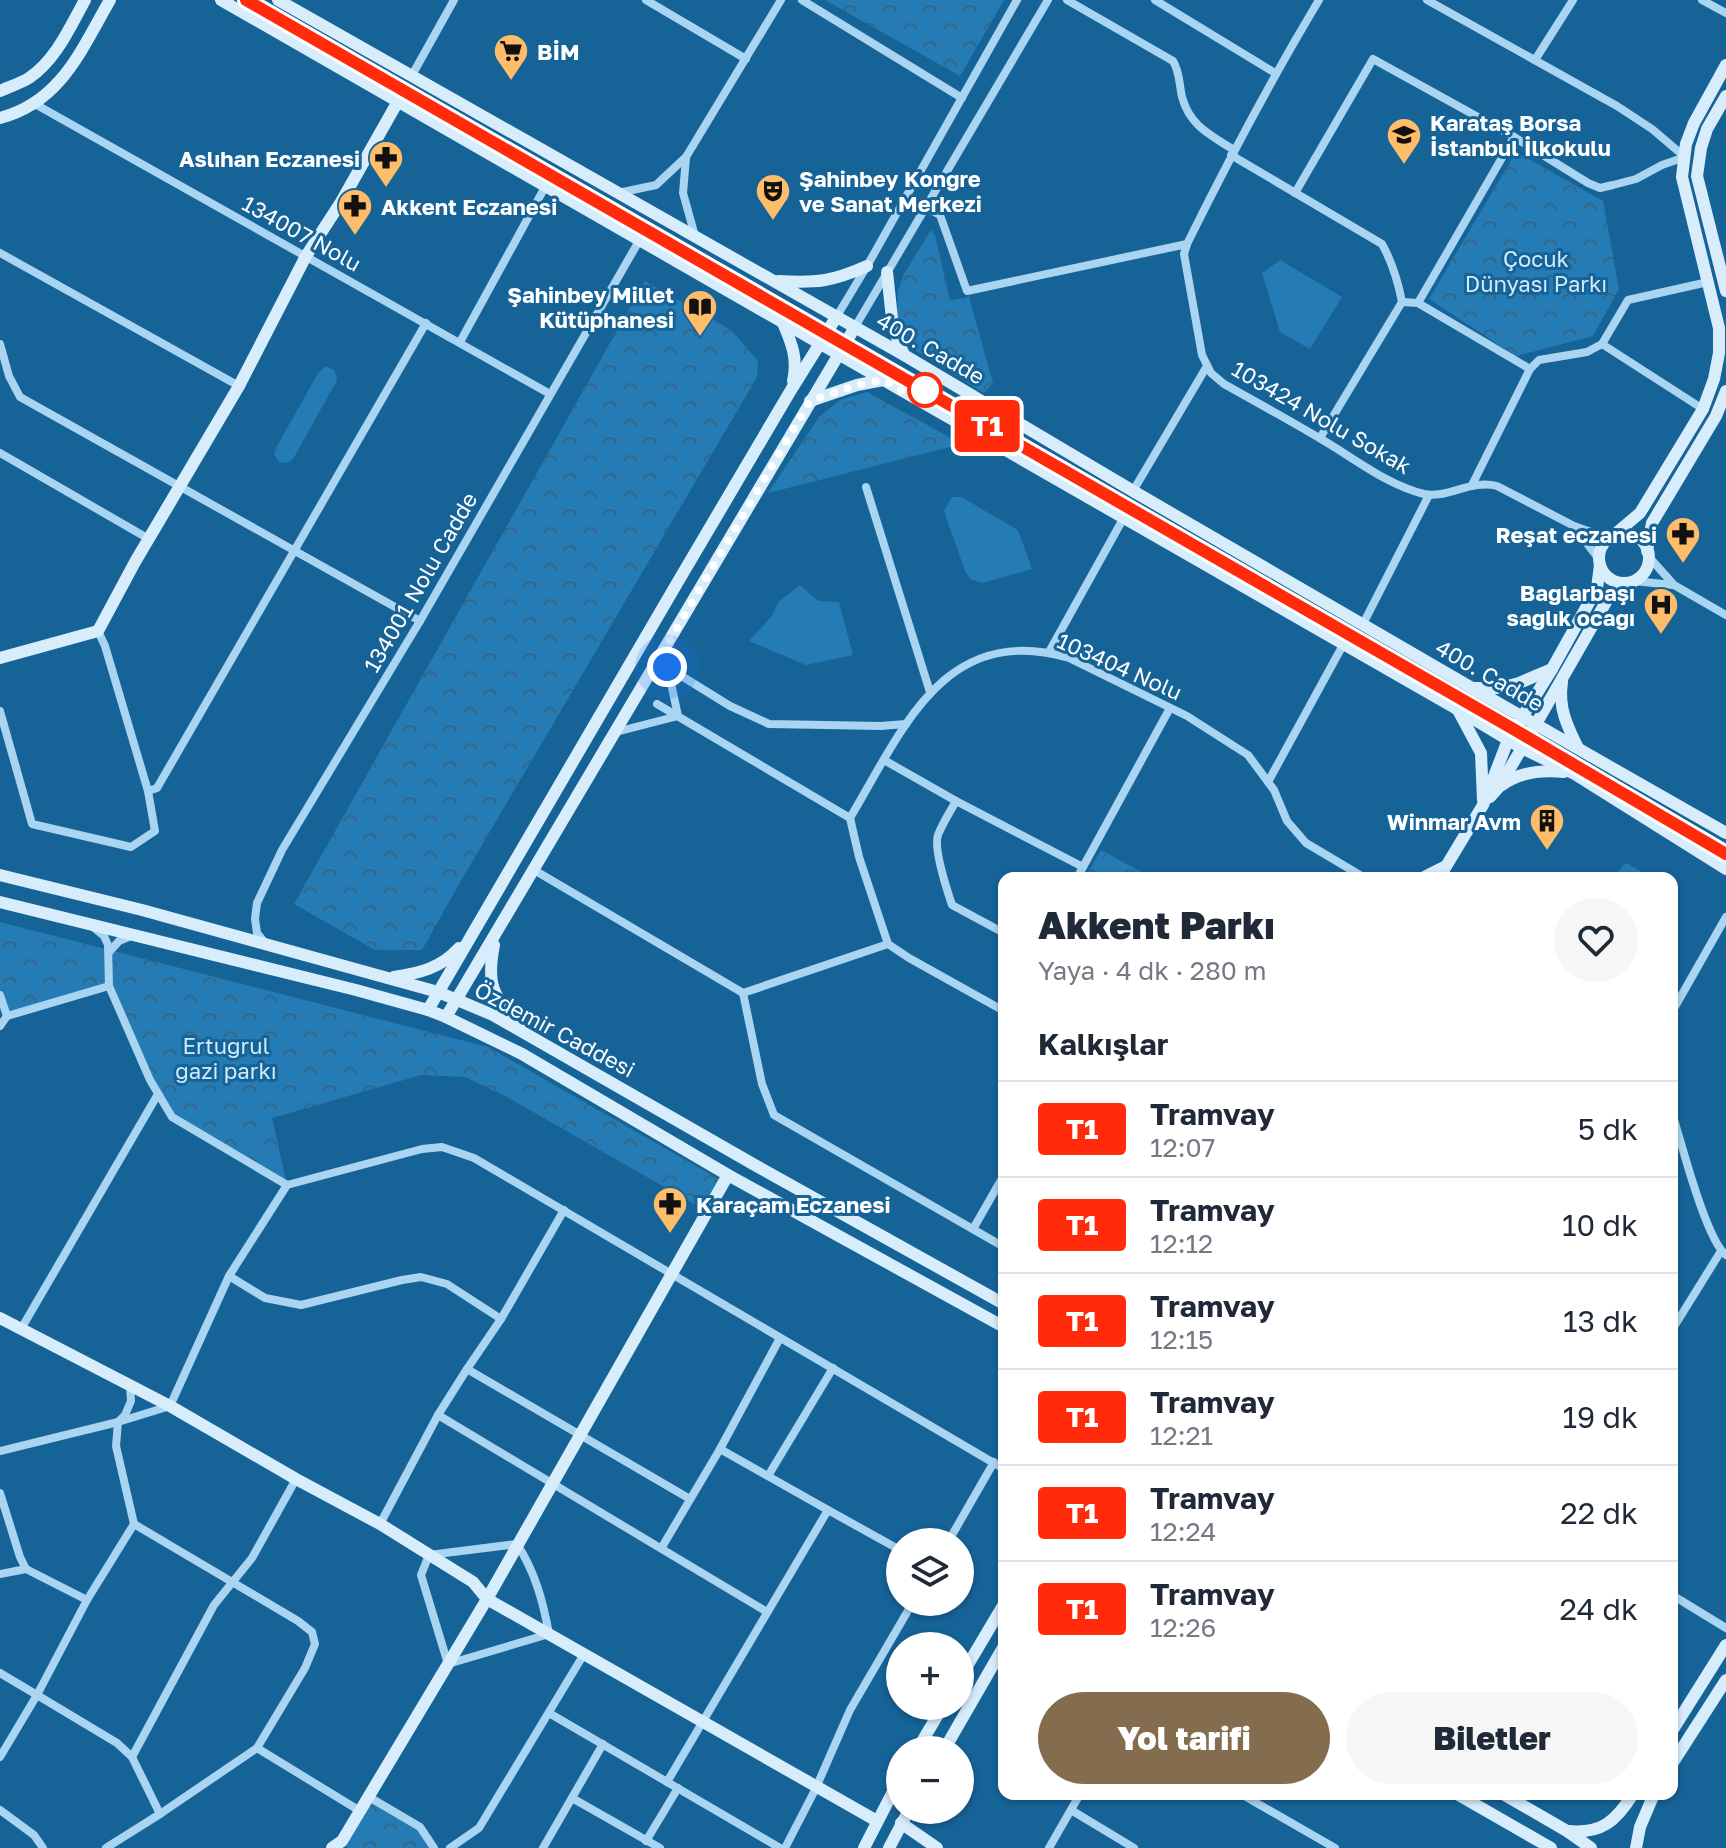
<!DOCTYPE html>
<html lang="tr">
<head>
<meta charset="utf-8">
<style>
	:root { --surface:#fff; --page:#f6f6f7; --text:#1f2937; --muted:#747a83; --line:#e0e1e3; --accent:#846c4e }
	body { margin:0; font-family:"Golos Text",sans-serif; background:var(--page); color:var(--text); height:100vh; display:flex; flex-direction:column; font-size:30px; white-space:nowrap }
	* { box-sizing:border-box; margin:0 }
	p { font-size:26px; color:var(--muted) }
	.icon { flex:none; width:44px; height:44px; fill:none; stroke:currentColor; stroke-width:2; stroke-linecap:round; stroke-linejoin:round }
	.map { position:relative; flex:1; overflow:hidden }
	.details { position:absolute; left:998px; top:872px; width:680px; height:928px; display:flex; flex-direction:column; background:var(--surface); border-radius:16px; box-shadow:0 2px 6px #0004 }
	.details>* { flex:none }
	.badge { padding:0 16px; border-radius:6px; font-size:28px; line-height:52px }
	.buttons { position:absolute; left:886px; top:1528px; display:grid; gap:16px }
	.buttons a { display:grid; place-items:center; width:88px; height:88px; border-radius:50%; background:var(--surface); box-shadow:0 2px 6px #0004; font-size:40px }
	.you { position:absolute; width:40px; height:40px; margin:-20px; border:6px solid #fff; border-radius:50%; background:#1a73e8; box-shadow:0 0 0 12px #1a73e833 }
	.map>.badge { position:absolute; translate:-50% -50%; box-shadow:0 0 0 4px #fff }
	h2 { padding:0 40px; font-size:30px; line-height:72px }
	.round { display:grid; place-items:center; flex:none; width:84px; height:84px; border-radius:42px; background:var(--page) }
	.head { display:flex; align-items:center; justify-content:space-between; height:136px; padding:0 40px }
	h1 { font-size:38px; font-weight:800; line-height:60px }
	.button { display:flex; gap:16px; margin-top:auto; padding:16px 40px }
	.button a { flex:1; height:92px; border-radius:48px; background:var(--accent); color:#fff; font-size:32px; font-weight:800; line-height:92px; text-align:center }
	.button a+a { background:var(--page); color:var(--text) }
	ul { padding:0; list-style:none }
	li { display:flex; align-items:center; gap:24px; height:96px; padding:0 40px; border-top:2px solid var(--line) }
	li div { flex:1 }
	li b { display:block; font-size:30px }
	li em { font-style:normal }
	li .badge { min-width:88px; font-weight:700; text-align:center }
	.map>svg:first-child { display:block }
	.green { fill:#257cb4 }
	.park { fill:url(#park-crowns) }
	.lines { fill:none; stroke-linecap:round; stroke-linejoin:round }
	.street { stroke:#a9d5f2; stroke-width:8 }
	.secondary { stroke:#d8edfc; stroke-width:12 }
	.tram { stroke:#fff; stroke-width:2 }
	.line-casing { stroke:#fff; stroke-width:18 }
	.line { stroke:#ff2b0a; stroke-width:12 }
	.walk { stroke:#fff; stroke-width:8; stroke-dasharray:0 14.4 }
	.stop-dot { fill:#fff; stroke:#ff2b0a; stroke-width:4 }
	.labels { text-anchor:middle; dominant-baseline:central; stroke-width:6; stroke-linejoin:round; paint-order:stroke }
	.poi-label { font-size:22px; font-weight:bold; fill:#fff; stroke:#166398; text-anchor:start }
	.street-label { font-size:22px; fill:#fff; stroke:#166398 }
	.park-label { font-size:22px; fill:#d0ebfc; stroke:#166398 }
</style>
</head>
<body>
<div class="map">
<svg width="1726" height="1848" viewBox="0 0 1726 1848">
	<defs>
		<pattern id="park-crowns" width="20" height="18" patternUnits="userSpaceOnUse" patternTransform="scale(2)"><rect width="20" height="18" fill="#257cb4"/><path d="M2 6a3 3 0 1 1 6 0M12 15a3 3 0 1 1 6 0" fill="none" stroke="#376685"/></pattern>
	</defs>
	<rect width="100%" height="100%" fill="#166398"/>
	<!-- green -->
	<g class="green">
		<path d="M 1280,260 L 1342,297 L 1310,349 L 1280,332 L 1262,273 Z"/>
		<path d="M 326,366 L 334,370 L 337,378 L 336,382 L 293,459 L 289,462 L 280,463 L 274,454 L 276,448 L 318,373 Z"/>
		<path d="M 952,497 L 961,497 L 1018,530 L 1032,569 L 982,583 L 970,579 L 965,571 L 944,511 Z"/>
		<path d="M 800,585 L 818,601 L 839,602 L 853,655 L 806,665 L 749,641 L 772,616 L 778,602 Z"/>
		<path d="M 1624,864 L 1628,864 L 1652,878 L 1613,878 Z"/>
	</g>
	<!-- park -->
	<g class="park">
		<path d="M 825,0 L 1004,0 L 960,76 Z"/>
		<path d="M 1516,152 L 1603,201 L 1619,289 L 1593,336 L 1516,356 L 1429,299 Z"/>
		<path d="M 931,230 L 935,235 L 950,300 L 969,297 L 993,383 L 984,393 L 916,351 L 907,339 L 897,322 L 898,291 L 904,274 Z"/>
		<path d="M 645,281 L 731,330 L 758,361 L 757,377 L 462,879 L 422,950 L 375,950 L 294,904 Z"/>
		<path d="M 867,392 L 962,444 L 768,493 L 819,417 L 840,400 Z"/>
		<path d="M 1101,850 L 1152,878 L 1085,878 Z"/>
		<path d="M 0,922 L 488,1047 L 724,1182 L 708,1212 L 507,1097 L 465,1077 L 421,1075 L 272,1118 L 287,1185 L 172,1117 L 109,986 L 7,1016 L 0,995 Z"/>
		<path d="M 369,1797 L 420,1827 L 434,1848 L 347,1848 L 342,1841 Z"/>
	</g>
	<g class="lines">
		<!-- street -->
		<g class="street">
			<path d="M 646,0 L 746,59"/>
			<path d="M 802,0 L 962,98"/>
			<path d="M 1067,0 L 1173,61 C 1180,72 1179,84 1182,97 C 1190,126 1210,135 1234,150"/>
			<path d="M 1155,0 L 1275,73"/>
			<path d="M 1319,0 C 1271,80 1228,161 1187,244 L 1184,254 L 1202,355 L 1211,373 L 1224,384 C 1256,402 1289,420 1321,439 C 1354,458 1387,485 1424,494 C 1447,499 1471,479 1497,486 L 1574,526 L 1608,538"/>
			<path d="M 1702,0 L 1726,13"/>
			<path d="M 1535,60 L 1573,0"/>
			<path d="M 411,77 L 454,0"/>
			<path d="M 35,104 L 550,394"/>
			<path d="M 1231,155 L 1382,244 C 1392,262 1398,281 1402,302 L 1320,438"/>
			<path d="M 686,158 L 683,193 L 695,236"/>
			<path d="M 618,193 L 656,185 L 686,157 L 781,0"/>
			<path d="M 1295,193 L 1373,59 L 1514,137 L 1588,183 L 1600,188 L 1613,185 L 1636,179 L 1662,165 L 1685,157 L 1652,129 L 1617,106 L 1427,0"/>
			<path d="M 925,207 L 940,215 L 967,291 L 1187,244"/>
			<path d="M 0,253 L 239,386"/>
			<path d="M 1402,302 L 1418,303 L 1530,369"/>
			<path d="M 1418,303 L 1514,137"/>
			<path d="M 837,316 L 867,266 L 1017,0"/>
			<path d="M 855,327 L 1048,0"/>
			<path d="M 460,342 L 545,187"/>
			<path d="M 0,344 L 9,376 L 20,397 L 420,621"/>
			<path d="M 1602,344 L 1703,409"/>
			<path d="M 0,453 L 149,539"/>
			<path d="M 1472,485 L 1530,369 L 1539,360 L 1587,352 L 1602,344 L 1628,300 L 1708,282"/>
			<path d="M 866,487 L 930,692"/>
			<path d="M 1133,491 L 1207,366"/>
			<path d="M 1574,527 L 1599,559"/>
			<path d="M 1649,557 L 1674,585 L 1726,615"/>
			<path d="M 1634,581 L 1673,585"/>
			<path d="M 1363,624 L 1429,495"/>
			<path d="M 1049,652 L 1123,519"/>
			<path d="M 667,667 L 730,706 L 769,724 L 881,726 L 906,724"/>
			<path d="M 657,704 L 850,818"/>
			<path d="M 0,711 L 32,824 L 131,847 L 155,831 L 148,791 L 105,646 L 98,631"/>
			<path d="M 616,732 L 678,716 L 664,650"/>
			<path d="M 884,760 L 956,801 L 1083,867"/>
			<path d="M 1268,782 L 1343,645"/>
			<path d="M 148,791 L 157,788 L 426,323"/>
			<path d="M 956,801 C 950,812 942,824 938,835 C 933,849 947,890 952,905 L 1004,933"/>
			<path d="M 534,870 L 743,993"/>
			<path d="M 1077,878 L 1170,708"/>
			<path d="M 94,928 L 104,936 L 108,945 L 109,986 L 150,1080 L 172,1117 L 287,1185"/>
			<path d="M 266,944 L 257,933 L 255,919 L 257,903 L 282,850 L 420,621 L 639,241"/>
			<path d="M 888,944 L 743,993 L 762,1084 L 774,1115 L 1004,1247"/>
			<path d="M 109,952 L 119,941 L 131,936"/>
			<path d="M 0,995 L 7,1016"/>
			<path d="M 1004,1011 L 909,958 L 888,944 L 859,857 L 850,818 C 902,731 944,621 1069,658 L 1187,716 L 1248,755 L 1274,790 L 1287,821 L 1306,843 L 1365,878"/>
			<path d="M 1672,1012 L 1726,917"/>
			<path d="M 0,1026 L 7,1016 L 109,986"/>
			<path d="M 1672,1113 C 1681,1141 1706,1240 1726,1255"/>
			<path d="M 973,1229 L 1004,1175"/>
			<path d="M 229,1276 L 265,1298 L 301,1305 L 402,1280 L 421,1277 L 447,1284 L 501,1319"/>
			<path d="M 21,1329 L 158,1094"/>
			<path d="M 1672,1330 L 1721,1251"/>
			<path d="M 467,1369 L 690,1499"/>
			<path d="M 130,1386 L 131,1401 L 125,1415 L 118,1422 L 116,1446 L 134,1524 L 298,1621 L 312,1632 L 315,1644 L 305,1668 L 257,1748"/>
			<path d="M 438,1415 L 767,1612"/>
			<path d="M 0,1451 L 118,1422 L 170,1406 L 229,1276 L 287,1185 L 422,1149 L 442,1147 L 474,1158 L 1004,1469"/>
			<path d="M 768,1476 L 833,1368"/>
			<path d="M 0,1493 L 20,1557 L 26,1569 L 87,1600"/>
			<path d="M 828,1510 L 900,1550"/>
			<path d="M 380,1524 L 438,1415 L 467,1369 L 501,1319 L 564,1210"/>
			<path d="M 948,1542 L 994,1462"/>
			<path d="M 517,1544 C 535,1572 543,1601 549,1634 L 448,1664 L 421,1575 L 429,1555 Z"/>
			<path d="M 662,1547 L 720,1449 L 780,1338"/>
			<path d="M 0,1574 L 26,1569"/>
			<path d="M 1672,1595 L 1726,1628"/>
			<path d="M 0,1673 L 37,1695 L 87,1600 L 134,1524"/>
			<path d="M 549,1713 L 780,1848"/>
			<path d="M 0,1757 L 37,1695 L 117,1743 L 132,1757 L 160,1814"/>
			<path d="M 132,1757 L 214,1605 L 252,1558 L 296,1479"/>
			<path d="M 667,1782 L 828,1510 L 720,1449"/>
			<path d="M 1241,1794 L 1335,1848"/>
			<path d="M 369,1797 L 420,1827 L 434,1848"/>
			<path d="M 572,1798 L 660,1848"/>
			<path d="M 0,1810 L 34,1835 L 43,1848"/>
			<path d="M 1071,1810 L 1134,1848"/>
			<path d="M 646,1841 L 678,1788"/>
			<path d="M 106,1848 L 160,1814 L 257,1748 L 360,1811"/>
			<path d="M 450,1848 L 479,1828 L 584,1654"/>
			<path d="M 543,1848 L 603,1744"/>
			<path d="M 785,1848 L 815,1790 L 850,1710 L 913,1602"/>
			<path d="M 1049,1848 L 1080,1794"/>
		</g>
		<!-- secondary -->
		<g class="secondary">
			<path d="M 221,0 L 1457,709 L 1522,748 L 1573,773 L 1726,869"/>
			<path d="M 278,0 L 904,355 L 1133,491 L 1472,688 L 1726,833"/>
			<path d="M 0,91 C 9,87 21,83 29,78 C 56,60 70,27 85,0"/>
			<path d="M 1726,96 L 1707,129 L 1701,148 L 1697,176 L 1726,291"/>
			<path d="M 0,118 C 61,102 81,50 110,0"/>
			<path d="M 887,272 L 893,328 L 904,355"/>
			<path d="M 778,281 C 817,283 831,282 867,266"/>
			<path d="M 783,323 C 792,344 798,359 793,381"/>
			<path d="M 810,401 L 857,385 L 883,380"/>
			<circle cx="1624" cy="558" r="25"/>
			<path d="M 1614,535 L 1640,513 L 1703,409 L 1714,379 L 1719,353 L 1719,328 L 1682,177 L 1686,144 L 1694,123 L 1726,65"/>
			<path d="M 1647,551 L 1652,523 L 1716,416 L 1726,391"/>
			<path d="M 0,658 L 98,631 L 135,562 L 239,386 L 306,256 L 341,202 L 397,103"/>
			<path d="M 1562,682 C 1558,707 1567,726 1578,748"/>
			<path d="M 1475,688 L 1500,688 L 1519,683 L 1552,669"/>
			<path d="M 1459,712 L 1481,753 L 1483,800"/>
			<path d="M 1502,785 C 1519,772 1542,770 1564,772"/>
			<path d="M 1490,797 L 1499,787 L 1536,724 L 1610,595 L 1628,583"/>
			<path d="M 0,875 L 142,910 L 438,992 L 493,1015 L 760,1168 L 1004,1304"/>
			<path d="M 1422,878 L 1444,867"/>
			<path d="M 1439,878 L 1483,805 L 1508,740 L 1552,669 L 1597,588 L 1600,565"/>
			<path d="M 0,902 L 356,990 L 428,1010 L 446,1017 L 522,1054 L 728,1175 L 1004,1327"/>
			<path d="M 494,945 C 486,985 493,995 519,1025"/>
			<path d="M 394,977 C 420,973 441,968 459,948"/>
			<path d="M 428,1010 L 676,585 L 791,390 L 837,316"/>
			<path d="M 446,1017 L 855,327"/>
			<path d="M 0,1318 L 170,1406 L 296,1479 L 380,1524 L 473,1582 L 487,1599 L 877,1821"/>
			<path d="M 960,1678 L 1004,1604"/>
			<path d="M 1672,1731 L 1726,1645"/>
			<path d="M 917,1750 L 943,1706"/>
			<path d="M 944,1750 L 1004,1646"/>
			<path d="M 1672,1764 L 1726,1680"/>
			<path d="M 1457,1794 L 1551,1848"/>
			<path d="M 1503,1794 L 1567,1831 L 1591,1848"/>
			<path d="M 901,1823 L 937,1848"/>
			<path d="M 1568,1831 C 1602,1834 1616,1821 1633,1794"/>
			<path d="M 332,1848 L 342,1841 L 487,1599 L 728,1175"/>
			<path d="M 864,1848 L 900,1778"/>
			<path d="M 889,1848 L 909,1810"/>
			<path d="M 1636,1848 L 1640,1827 L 1654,1794"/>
		</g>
		<!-- tram -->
		<path class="tram" d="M 246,0 L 1515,730 L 1726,854"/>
	</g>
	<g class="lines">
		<defs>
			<path id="line" d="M 246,0 L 1515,730 L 1726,854"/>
		</defs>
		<!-- line casing -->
		<use href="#line" class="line-casing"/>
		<!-- line -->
		<use href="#line" class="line"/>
		<!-- walk -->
		<path class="walk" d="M 667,667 L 664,650 L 810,401 L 857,385 L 884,380 L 907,394 L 925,390"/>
	</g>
	<!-- icons -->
	<defs>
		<symbol id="supermarket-pin" viewBox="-11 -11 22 30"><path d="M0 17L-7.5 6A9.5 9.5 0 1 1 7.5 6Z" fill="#ffbd6a" stroke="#166398"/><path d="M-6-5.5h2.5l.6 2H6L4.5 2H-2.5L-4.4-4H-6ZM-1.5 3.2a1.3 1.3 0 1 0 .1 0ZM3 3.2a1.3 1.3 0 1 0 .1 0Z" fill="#111"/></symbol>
		<symbol id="school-pin" viewBox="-11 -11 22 30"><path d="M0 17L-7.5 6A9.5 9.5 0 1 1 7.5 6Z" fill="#ffbd6a" stroke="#166398"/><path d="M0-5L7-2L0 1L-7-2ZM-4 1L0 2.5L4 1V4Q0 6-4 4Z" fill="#111"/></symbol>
		<symbol id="pharmacy-pin" viewBox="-11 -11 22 30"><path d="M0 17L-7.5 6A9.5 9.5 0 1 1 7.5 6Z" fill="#ffbd6a" stroke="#166398"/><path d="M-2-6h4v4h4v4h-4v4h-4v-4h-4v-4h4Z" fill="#111"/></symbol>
		<symbol id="theatre-pin" viewBox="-11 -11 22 30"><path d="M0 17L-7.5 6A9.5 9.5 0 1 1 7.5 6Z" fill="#ffbd6a" stroke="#166398"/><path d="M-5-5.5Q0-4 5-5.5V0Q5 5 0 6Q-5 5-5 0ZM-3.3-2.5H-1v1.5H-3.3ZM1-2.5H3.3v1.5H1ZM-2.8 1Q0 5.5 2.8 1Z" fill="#111"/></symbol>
		<symbol id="library-pin" viewBox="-11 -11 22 30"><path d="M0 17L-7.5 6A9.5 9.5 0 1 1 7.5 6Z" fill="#ffbd6a" stroke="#166398"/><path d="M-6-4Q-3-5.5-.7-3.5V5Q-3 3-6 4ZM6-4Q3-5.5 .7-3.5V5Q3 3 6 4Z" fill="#111"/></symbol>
		<symbol id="hospital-pin" viewBox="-11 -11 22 30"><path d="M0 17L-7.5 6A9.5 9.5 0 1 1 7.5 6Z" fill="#ffbd6a" stroke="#166398"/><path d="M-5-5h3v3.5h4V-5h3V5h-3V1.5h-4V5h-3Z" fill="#111"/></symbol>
		<symbol id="building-pin" viewBox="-11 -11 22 30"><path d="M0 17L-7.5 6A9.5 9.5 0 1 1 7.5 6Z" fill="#ffbd6a" stroke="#166398"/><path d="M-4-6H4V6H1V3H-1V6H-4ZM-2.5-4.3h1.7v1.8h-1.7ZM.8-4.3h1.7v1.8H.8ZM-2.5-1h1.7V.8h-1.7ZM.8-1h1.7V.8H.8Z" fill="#111"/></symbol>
	</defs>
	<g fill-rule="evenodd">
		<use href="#supermarket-pin" x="491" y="31" width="40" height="54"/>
		<use href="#school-pin" x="1384" y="115" width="40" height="54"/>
		<use href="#pharmacy-pin" x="366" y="138" width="40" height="54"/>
		<use href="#theatre-pin" x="753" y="171" width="40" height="54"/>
		<use href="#pharmacy-pin" x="335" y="186" width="40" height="54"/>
		<use href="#library-pin" x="680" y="287" width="40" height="54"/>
		<use href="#pharmacy-pin" x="1663" y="514" width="40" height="54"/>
		<use href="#hospital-pin" x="1641" y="585" width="40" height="54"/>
		<use href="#building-pin" x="1527" y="801" width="40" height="54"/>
		<use href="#pharmacy-pin" x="650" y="1184" width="40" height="54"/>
	</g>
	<!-- markers -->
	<circle class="stop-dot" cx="925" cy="390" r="16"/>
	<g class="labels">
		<!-- poi labels -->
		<g class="poi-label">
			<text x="537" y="51">BİM</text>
			<text x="1430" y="122">Karataş Borsa<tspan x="1430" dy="25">İstanbul İlkokulu</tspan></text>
			<text x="360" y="158" text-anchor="end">Aslıhan Eczanesi</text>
			<text x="799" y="178">Şahinbey Kongre<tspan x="799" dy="25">ve Sanat Merkezi</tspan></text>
			<text x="381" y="206">Akkent Eczanesi</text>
			<text x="674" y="294" text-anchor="end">Şahinbey Millet<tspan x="674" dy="25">Kütüphanesi</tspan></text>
			<text x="1657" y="534" text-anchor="end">Reşat eczanesi</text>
			<text x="1635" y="592" text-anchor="end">Bağlarbaşı<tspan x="1635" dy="25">sağlık ocağı</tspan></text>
			<text x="1521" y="821" text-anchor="end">Winmar Avm</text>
			<text x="696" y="1204">Karaçam Eczanesi</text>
		</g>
		<!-- street labels -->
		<g class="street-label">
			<text transform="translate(302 233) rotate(29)">134007 Nolu</text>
			<text transform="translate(931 348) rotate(30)">400. Cadde</text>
			<text transform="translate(1322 417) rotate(30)">103424 Nolu Sokak</text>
			<text transform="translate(420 582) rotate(-60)">134001 Nolu Cadde</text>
			<text transform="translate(1120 666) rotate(24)">103404 Nolu</text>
			<text transform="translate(1490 675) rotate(30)">400. Cadde</text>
			<text transform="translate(555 1029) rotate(28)">Özdemir Caddesi</text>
		</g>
		<!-- park labels -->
		<g class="park-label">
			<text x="1536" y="258">Çocuk<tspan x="1536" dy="25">Dünyası Parkı</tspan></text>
			<text x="226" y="1045">Ertuğrul<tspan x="226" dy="25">gazi parkı</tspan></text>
		</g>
	</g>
</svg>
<div class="buttons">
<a><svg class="icon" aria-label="layers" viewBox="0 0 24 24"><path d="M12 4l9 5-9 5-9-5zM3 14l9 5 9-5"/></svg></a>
<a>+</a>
<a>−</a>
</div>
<div class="you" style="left:667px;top:667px"></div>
<b class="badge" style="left:987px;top:426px;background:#ff2b0a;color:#fff">T1</b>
<section class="details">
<div class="head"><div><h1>Akkent Parkı</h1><p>Yaya · 4 dk · 280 m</p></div><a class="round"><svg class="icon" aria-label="heart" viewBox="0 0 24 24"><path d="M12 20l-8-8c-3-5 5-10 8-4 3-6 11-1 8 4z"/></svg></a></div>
<h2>Kalkışlar</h2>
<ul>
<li><span class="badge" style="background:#ff2b0a;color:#fff">T1</span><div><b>Tramvay</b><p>12:07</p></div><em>5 dk</em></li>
<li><span class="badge" style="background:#ff2b0a;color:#fff">T1</span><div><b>Tramvay</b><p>12:12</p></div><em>10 dk</em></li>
<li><span class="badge" style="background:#ff2b0a;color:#fff">T1</span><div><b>Tramvay</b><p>12:15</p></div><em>13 dk</em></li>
<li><span class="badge" style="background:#ff2b0a;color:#fff">T1</span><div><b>Tramvay</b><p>12:21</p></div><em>19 dk</em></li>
<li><span class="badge" style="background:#ff2b0a;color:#fff">T1</span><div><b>Tramvay</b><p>12:24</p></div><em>22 dk</em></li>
<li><span class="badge" style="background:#ff2b0a;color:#fff">T1</span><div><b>Tramvay</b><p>12:26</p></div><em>24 dk</em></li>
</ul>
<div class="button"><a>Yol tarifi</a><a>Biletler</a></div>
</section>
</div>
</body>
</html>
